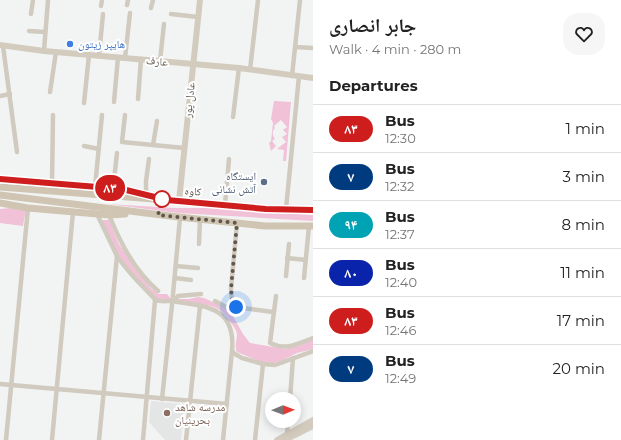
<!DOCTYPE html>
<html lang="en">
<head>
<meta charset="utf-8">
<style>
	:root { --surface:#fff; --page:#f6f6f6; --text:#222; --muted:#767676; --line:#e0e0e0 }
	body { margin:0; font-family:Montserrat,"Noto Naskh Arabic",sans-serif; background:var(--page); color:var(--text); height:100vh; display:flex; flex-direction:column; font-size:15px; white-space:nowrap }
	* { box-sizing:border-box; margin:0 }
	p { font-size:13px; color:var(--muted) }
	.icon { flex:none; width:22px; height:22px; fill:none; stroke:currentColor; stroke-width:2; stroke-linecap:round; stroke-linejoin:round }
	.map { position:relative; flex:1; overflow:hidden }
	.drawer { display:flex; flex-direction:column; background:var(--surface); width:308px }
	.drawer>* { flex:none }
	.badge { padding:0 8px; border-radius:13px; font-size:14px; line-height:26px }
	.needle { width:26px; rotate:89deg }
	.buttons { position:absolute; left:265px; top:392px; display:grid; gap:8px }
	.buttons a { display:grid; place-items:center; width:36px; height:36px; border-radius:50%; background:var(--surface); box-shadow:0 2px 10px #0003; font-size:20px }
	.you { position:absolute; width:20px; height:20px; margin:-10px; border:3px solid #fff; border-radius:50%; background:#1a73e8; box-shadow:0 0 0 6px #1a73e833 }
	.map>.badge { position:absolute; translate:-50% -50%; box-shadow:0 0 0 2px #fff }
	h2 { padding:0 16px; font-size:15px; line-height:36px }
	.round { display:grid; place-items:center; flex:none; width:42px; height:42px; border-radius:16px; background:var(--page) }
	.head { display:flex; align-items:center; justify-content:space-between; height:68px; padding:0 16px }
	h1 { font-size:19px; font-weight:700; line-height:30px }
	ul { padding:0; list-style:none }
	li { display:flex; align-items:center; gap:12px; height:48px; padding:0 16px; border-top:1px solid var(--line) }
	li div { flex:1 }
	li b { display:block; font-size:15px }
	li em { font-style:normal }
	li .badge { min-width:44px; font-weight:700; text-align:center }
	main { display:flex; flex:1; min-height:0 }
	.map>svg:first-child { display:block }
	.education { fill:#e4e5e5 }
	.green { fill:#f0c1d7 }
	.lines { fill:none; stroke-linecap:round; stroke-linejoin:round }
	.minor { stroke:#d0cabf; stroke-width:4.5 }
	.secondary { stroke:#d3ccbe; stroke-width:6 }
	.primary { stroke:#d0c5b2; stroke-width:7 }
	.line-casing { stroke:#fff; stroke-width:9 }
	.line { stroke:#cd1d1d; stroke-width:6 }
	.walk { stroke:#5f5749; stroke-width:4; stroke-dasharray:0 7.2 }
	.shop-dot { fill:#3f7fe0; stroke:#fff; stroke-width:1.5 }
	.service-dot { fill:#5c6f8a; stroke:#fff; stroke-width:1.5 }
	.stop-dot { fill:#fff; stroke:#cd1d1d; stroke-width:2 }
	.education-dot { fill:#8d6e63; stroke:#fff; stroke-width:1.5 }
	.labels { text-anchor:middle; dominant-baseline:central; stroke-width:4; stroke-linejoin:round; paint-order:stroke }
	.shop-label { font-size:11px; fill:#366cbe; stroke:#fff; text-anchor:start }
	.street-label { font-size:11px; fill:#5f5749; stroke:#fff }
	.service-label { font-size:11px; fill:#4e5e75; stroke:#fff; text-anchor:end }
	.education-label { font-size:11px; fill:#785e54; stroke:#fff; text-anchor:start }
</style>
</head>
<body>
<main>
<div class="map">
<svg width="313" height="440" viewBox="0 0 313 440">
	<rect width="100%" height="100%" fill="#f2f4f4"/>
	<!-- education -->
	<path class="education" d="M 151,401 L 184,404 L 181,440 L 165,440 L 149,422 Z"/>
	<!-- green -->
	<g class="green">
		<path d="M 274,101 L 291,102 L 286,161 L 283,161 L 284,150 L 277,149 L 286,142 L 282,137 L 287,134 L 283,130 L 287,127 L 281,120 L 274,126 L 275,128 C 272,131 272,135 275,139 L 272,141 L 276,146 L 271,151 L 269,143 L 271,141 L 273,123 L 271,119 Z"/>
		<path d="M 108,204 L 174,208 L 212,208 L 313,215 L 313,221 L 178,213 Z"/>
		<path d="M 10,208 L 26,209 L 23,226 L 0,223 L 0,209 Z"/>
		<path d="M 102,220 L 109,220 L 119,244 L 136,270 L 151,288 L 158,294 L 167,294 L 171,299 L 156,299 L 127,268 L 118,256 Z"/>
		<path d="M 198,297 L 204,298 L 228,309 L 234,318 L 243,334 L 250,343 L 286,349 L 298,346 L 313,340 L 313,349 L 297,353 L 283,360 L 274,363 L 261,362 L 237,352 C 234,347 237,340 237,334 C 236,330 234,326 231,323 C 221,305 209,305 191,303 C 185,302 181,302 176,299 L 189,299 Z"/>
	</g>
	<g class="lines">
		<!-- minor -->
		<g class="minor">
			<path d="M 127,5 L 128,0"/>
			<path d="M 101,6 L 102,0"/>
			<path d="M 151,8 L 153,0"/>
			<path d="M 31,14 L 33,0"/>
			<path d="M 171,14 L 198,17"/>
			<path d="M 29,31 L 45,32"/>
			<path d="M 3,46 L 17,152"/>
			<path d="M 295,47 L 313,48"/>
			<path d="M 44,51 L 48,0"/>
			<path d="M 99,56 L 103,14"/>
			<path d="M 125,58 L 130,13"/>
			<path d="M 160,61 L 164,24"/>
			<path d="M 250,70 L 258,0"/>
			<path d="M 292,76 L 300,0"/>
			<path d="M 50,92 L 56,52"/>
			<path d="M 0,96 L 10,94"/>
			<path d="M 138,99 L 141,59"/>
			<path d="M 114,102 L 118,57"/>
			<path d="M 84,103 L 89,55"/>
			<path d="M 125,115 L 122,142 L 184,148"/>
			<path d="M 233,117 L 239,68"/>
			<path d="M 153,145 L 157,121"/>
			<path d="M 84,146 L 99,149"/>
			<path d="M 149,159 L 146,181 L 146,191 L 151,196"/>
			<path d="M 52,184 L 53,115"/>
			<path d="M 95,187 L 102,115"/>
			<path d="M 113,189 L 117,153"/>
			<path d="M 225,205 L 229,159"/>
			<path d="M 286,209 L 299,76"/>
			<path d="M 97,214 L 117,256 L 99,440"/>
			<path d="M 109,215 C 121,244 134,270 158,291"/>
			<path d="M 237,223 L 231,289 L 232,299 L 236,307 L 273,312"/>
			<path d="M 199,244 L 200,219"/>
			<path d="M 117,256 C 126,269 136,280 147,291 C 149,293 153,298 156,300 C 160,302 167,301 171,301 C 205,306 236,306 232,351 L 235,354 L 242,358 L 263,364 L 275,365 L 313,351"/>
			<path d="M 287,258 L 306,260"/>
			<path d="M 176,266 L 198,268"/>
			<path d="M 286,276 L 289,244"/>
			<path d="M 175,278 L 191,280"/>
			<path d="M 304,278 L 309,226"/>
			<path d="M 276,296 L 270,343 C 287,351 297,344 313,338"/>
			<path d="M 215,301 L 226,307 L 234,303"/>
			<path d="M 173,302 L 178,296 L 201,294"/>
			<path d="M 0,384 L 227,404"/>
			<path d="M 162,399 L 172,305 L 180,218"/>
			<path d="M 290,399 L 293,358"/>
			<path d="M 287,434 L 288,421"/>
			<path d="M 6,440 L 28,208"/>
			<path d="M 52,440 L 73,212"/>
			<path d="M 143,440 L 155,300"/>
			<path d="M 186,440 L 200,306"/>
			<path d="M 223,440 L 232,351"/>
			<path d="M 255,440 L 263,364"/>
		</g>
		<!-- secondary -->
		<g class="secondary">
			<path d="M 0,45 L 44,51 L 239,68 L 313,78"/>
			<path d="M 179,201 L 200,0"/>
			<path d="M 277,440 L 313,420"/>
			<path d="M 285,440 L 313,426"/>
		</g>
		<!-- primary -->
		<g class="primary">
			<path d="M 0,179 L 122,189 L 145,195"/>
			<path d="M 0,187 L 179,201 L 266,209 L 313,210"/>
			<path d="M 0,195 L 178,217 L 265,226 L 313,226"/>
			<path d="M 0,203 L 28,208 L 109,215 L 125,214"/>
		</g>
	</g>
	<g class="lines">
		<defs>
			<path id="line" d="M 0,179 L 122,189 L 167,200 L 266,209 L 313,210"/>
		</defs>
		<!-- line casing -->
		<use href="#line" class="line-casing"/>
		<!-- line -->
		<use href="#line" class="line"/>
		<!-- walk -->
		<path class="walk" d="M 162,199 L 158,215 L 237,223 L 231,289 L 232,300 L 236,307"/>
	</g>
	<!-- markers -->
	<circle class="shop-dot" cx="70" cy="44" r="4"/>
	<circle class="service-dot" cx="264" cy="182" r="4"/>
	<circle class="stop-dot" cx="162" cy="199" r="8"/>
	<circle class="education-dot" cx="167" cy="413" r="4"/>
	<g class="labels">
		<!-- shop labels -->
		<g class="shop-label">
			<text x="78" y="44">هایپر زیتون</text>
		</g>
		<!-- street labels -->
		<g class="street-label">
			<text transform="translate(157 61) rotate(5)">عارف</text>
			<text transform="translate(189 100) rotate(-84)">عادل پور</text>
			<text transform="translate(193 191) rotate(5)">کاوه</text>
		</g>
		<!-- service labels -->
		<g class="service-label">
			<text x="256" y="176">ایستگاه<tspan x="256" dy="13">آتش نشانی</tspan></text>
		</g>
		<!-- education labels -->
		<g class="education-label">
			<text x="175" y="407">مدرسه شاهد<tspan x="175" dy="13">بحرینیان</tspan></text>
		</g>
	</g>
</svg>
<div class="buttons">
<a><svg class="needle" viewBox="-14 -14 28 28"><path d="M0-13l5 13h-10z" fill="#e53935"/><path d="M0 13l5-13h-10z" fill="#767676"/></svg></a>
</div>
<div class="you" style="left:236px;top:307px"></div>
<b class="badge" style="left:110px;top:188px;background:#cd1d1d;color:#fff">۸۳</b>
</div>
<section class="drawer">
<div class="head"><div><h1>جابر انصاری</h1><p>Walk · 4 min · 280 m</p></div><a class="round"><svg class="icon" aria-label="heart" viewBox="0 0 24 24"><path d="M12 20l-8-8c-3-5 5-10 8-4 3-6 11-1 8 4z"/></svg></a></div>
<h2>Departures</h2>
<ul>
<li><span class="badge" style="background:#cd1d1d;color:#fff">۸۳</span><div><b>Bus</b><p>12:30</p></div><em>1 min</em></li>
<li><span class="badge" style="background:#003b80;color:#fff">۷</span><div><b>Bus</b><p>12:32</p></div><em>3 min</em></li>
<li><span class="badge" style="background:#00a3b4;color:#fff">۹۴</span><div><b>Bus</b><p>12:37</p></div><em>8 min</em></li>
<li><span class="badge" style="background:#0924aa;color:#fff">۸۰</span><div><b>Bus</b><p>12:40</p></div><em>11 min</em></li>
<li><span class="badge" style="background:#cd1d1d;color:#fff">۸۳</span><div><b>Bus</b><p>12:46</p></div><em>17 min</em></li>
<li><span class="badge" style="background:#003b80;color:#fff">۷</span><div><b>Bus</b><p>12:49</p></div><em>20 min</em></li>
</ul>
</section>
</main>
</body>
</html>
